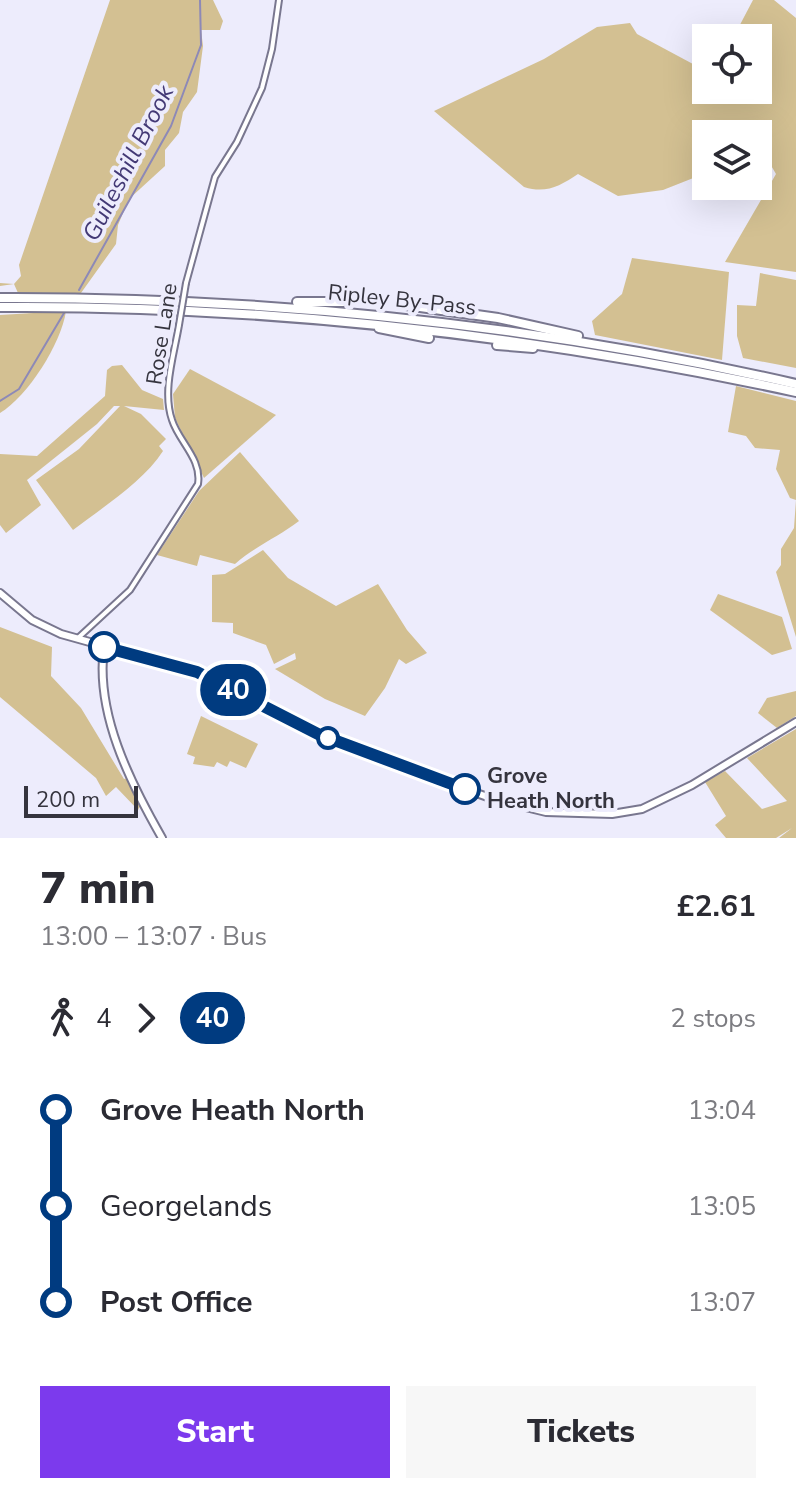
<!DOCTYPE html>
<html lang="en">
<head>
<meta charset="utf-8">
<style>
	:root { --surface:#fff; --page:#f7f7f7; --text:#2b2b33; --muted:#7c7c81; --accent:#7c3aed }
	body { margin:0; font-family:"Nunito Sans",sans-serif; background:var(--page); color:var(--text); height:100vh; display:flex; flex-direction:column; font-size:30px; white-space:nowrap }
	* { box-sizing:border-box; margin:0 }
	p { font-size:26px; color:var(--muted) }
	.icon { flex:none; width:44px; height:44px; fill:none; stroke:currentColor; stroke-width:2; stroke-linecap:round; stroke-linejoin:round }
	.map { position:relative; height:838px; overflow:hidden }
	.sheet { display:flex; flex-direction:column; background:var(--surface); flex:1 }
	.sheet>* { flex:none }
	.badge { padding:0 16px; border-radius:26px; font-size:28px; line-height:52px }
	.controls { position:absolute; left:692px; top:24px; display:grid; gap:16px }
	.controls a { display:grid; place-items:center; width:80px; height:80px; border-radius:0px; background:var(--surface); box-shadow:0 8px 32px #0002; font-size:40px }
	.scale { position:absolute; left:24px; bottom:20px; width:114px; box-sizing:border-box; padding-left:8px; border:4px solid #35343e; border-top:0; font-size:22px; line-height:28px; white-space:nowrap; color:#35343e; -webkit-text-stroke:6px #edecfc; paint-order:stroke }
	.map>.badge { position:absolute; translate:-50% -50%; box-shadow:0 0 0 4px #fff }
	.legs { display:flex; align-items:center; gap:12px; height:88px; padding:0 40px; font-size:26px }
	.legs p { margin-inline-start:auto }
	.headline { display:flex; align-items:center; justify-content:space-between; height:136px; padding:0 40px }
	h1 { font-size:44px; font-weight:800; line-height:60px }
	.cta { display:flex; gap:16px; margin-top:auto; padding:16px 40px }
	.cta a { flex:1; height:92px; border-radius:0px; background:var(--accent); color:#fff; font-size:32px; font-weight:800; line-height:92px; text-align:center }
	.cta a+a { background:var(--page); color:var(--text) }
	ul { padding:0 40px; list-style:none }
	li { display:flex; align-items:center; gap:28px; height:96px; font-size:30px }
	li i { display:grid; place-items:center; width:12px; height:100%; margin:0 10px; background:currentColor }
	li i::after { content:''; width:20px; height:20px; margin:-10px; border:6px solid; border-radius:50%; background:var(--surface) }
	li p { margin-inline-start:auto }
	li:first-child i { background:linear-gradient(#0000 50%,currentColor 0) }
	li:last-child i { background:linear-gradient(currentColor 50%,#0000 0) }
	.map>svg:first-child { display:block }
	.green { fill:#d3c092 }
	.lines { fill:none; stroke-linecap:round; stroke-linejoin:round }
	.stream { stroke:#8d89b7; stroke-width:2 }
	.minor-casing { stroke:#79778f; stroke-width:8 }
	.major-casing { stroke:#79778f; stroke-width:10 }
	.highway-casing { stroke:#79778f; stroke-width:12 }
	.minor { stroke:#fff; stroke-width:4 }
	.major { stroke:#fff; stroke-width:6 }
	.highway { stroke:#fff; stroke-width:8 }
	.minor-bridge-casing { stroke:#79778f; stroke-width:8; stroke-linecap:butt }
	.minor-bridge { stroke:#fff; stroke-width:4 }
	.line-1-casing { stroke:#fff; stroke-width:18 }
	.line-1 { stroke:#003b80; stroke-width:12 }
	.stop-1-dot { fill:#fff; stroke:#003b80; stroke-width:4 }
	.labels { text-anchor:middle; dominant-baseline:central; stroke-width:8; stroke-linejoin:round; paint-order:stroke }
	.street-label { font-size:22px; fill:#35343e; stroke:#edecfc }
	.stop-label { font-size:22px; font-weight:bold; fill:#35343e; stroke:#edecfc; text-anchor:start }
	.water-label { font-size:24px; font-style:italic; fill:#433975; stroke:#edecfc }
</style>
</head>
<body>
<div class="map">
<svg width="796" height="838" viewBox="0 0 796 838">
	<rect width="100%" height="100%" fill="#edecfc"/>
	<!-- green -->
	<g class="green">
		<path d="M 110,0 L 213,0 L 223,21 L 220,30 L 201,30 L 203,46 L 197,92 L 183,112 L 179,133 L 165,150 L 165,166 L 129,199 L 118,225 L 116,244 L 81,293 L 18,293 L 14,284 L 0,286 L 0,283 L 14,284 L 21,276 L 19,265 Z"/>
		<path d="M 753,0 L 774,0 L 796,18 L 796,272 L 725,262 L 776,174 L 762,150 L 758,151 L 758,134 L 706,134 L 706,173 L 663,190 L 618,196 L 578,174 C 560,186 546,194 524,187 L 434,111 L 544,59 L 597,27 L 630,23 L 637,34 L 706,71 L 706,90 L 758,90 L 758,38 L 733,38 Z"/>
		<path d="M 632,258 L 729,272 L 722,360 L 595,335 L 592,321 L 622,294 Z"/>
		<path d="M 760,273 L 796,280 L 796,368 L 743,358 L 737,336 L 737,305 L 756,306 Z"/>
		<path d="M 66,311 C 61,344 28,396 0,413 L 0,315 Z"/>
		<path d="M 122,365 L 142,390 L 163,399 L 164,410 L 124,406 L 141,414 L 166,439 L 159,446 L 163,451 C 143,482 103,507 73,530 L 36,480 L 79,449 L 120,406 L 114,406 L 97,424 L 27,480 L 41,505 L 6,533 L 0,525 L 0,454 L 37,456 L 105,396 L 107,370 L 112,366 Z"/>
		<path d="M 190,369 L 276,415 L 204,478 L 175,418 L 173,394 Z"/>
		<path d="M 736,386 L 796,401 L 796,637 L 776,572 L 781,565 L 781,549 L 794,528 L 796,500 L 790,498 L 776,469 L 780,450 L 755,448 L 746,436 L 728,432 Z"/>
		<path d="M 240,452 L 299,521 C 278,537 254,547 235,564 L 200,555 L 197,566 L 157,555 L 199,491 Z"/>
		<path d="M 263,550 L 288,578 L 336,606 L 378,584 L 407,630 L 427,653 L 406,664 L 399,659 L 385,688 L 365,716 L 325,699 L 275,669 L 296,659 L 295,653 L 274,664 L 266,645 L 233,633 L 233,623 L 212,622 L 212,575 L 225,574 Z"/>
		<path d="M 718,594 L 782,617 L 792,649 L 772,655 L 710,610 Z"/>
		<path d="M 0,627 L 52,647 L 51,676 L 81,708 L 124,779 L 128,778 L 140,806 L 138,810 L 116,787 L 106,796 L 96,778 L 0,697 Z"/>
		<path d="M 796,691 L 796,716 L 777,728 L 758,713 L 767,698 Z"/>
		<path d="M 201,716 L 258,744 L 246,768 L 230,761 L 227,767 L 217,762 L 214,767 L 193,764 L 195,757 L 187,754 Z"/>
		<path d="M 796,729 L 796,838 L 779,838 L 792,828 L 776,838 L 726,838 L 715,825 L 726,816 L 705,782 L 725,771 L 762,809 L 787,801 L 747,758 Z"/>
	</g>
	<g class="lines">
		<!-- stream -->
		<g class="stream">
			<path d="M 79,290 L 171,126 L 201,45 L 200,0"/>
			<path d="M 0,401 L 19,389 L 64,313"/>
		</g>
		<defs>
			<g id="minor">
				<path d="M 186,283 L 215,177 L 237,142 L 262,88 L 272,49 L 279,0"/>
				<path d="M 78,638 L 130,590 L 198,484 C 202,459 179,442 172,420 C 162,391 174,355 179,325"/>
			</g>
			<g id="major">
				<path d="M 0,593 L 32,620 L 61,634 L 197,672 L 338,743 L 493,799 L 546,812 L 612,814 L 642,809 L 692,785 L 796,722"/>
				<path d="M 104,647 C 95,713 130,782 162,838"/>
			</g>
			<g id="highway">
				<path d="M 0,298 C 269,297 534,324 796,384"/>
				<path d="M 297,302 L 343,302"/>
				<path d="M 406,305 L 498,318 L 578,336"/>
				<path d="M 0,307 C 269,305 533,335 796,392"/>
				<path d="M 379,328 L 429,338"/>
				<path d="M 497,345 L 533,348"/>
			</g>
		</defs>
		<!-- minor casing -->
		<use href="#minor" class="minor-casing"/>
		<!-- major casing -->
		<use href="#major" class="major-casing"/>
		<!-- highway casing -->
		<use href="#highway" class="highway-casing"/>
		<!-- minor -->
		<use href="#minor" class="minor"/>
		<!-- major -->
		<use href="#major" class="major"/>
		<!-- highway -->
		<use href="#highway" class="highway"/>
		<defs>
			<path id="minor-bridge" d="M 179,325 L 186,283"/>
		</defs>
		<!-- minor-bridge casing -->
		<use href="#minor-bridge" class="minor-bridge-casing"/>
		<!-- minor-bridge -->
		<use href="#minor-bridge" class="minor-bridge"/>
	</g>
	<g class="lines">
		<defs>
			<path id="line-1" d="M 104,647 L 197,672 L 318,734 L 465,789"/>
		</defs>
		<!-- line-1 casing -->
		<use href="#line-1" class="line-1-casing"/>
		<!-- line-1 -->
		<use href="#line-1" class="line-1"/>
	</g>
	<!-- markers -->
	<g class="stop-1-dot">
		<circle cx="104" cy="647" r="14"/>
		<circle cx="328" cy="738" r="10"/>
		<circle cx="465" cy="789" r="14"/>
	</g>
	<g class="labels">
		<!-- street labels -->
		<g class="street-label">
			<text transform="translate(402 300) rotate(6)">Ripley By-Pass</text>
			<text transform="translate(162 334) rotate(-81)">Rose Lane</text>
		</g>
		<!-- stop labels -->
		<g class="stop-label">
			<text x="487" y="776">Grove<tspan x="487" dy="25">Heath North</tspan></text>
		</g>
		<!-- water labels -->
		<g class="water-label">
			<text transform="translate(128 163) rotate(-63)">Guileshill Brook</text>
		</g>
	</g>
</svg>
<div class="controls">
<a><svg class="icon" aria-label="locate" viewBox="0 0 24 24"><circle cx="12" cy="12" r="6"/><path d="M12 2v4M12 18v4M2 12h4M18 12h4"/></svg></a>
<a><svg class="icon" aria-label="layers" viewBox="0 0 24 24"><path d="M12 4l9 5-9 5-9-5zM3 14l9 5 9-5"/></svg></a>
</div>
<div class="scale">200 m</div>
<b class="badge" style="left:233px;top:690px;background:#003b80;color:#fff">40</b>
</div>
<section class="sheet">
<div class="headline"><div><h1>7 min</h1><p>13:00 – 13:07 · Bus</p></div><b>£2.61</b></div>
<div class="legs"><svg class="icon" aria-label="walk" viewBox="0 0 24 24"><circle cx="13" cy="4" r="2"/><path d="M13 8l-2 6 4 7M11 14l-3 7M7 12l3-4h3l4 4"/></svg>4<svg class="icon" aria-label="forward" viewBox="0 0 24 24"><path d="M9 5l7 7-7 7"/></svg><b class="badge" style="background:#003b80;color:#fff">40</b><p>2 stops</p></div>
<ul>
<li><i style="color:#003b80"></i><b>Grove Heath North</b><p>13:04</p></li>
<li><i style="color:#003b80"></i><span>Georgelands</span><p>13:05</p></li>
<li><i style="color:#003b80"></i><b>Post Office</b><p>13:07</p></li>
</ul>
<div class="cta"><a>Start</a><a>Tickets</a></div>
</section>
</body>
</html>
